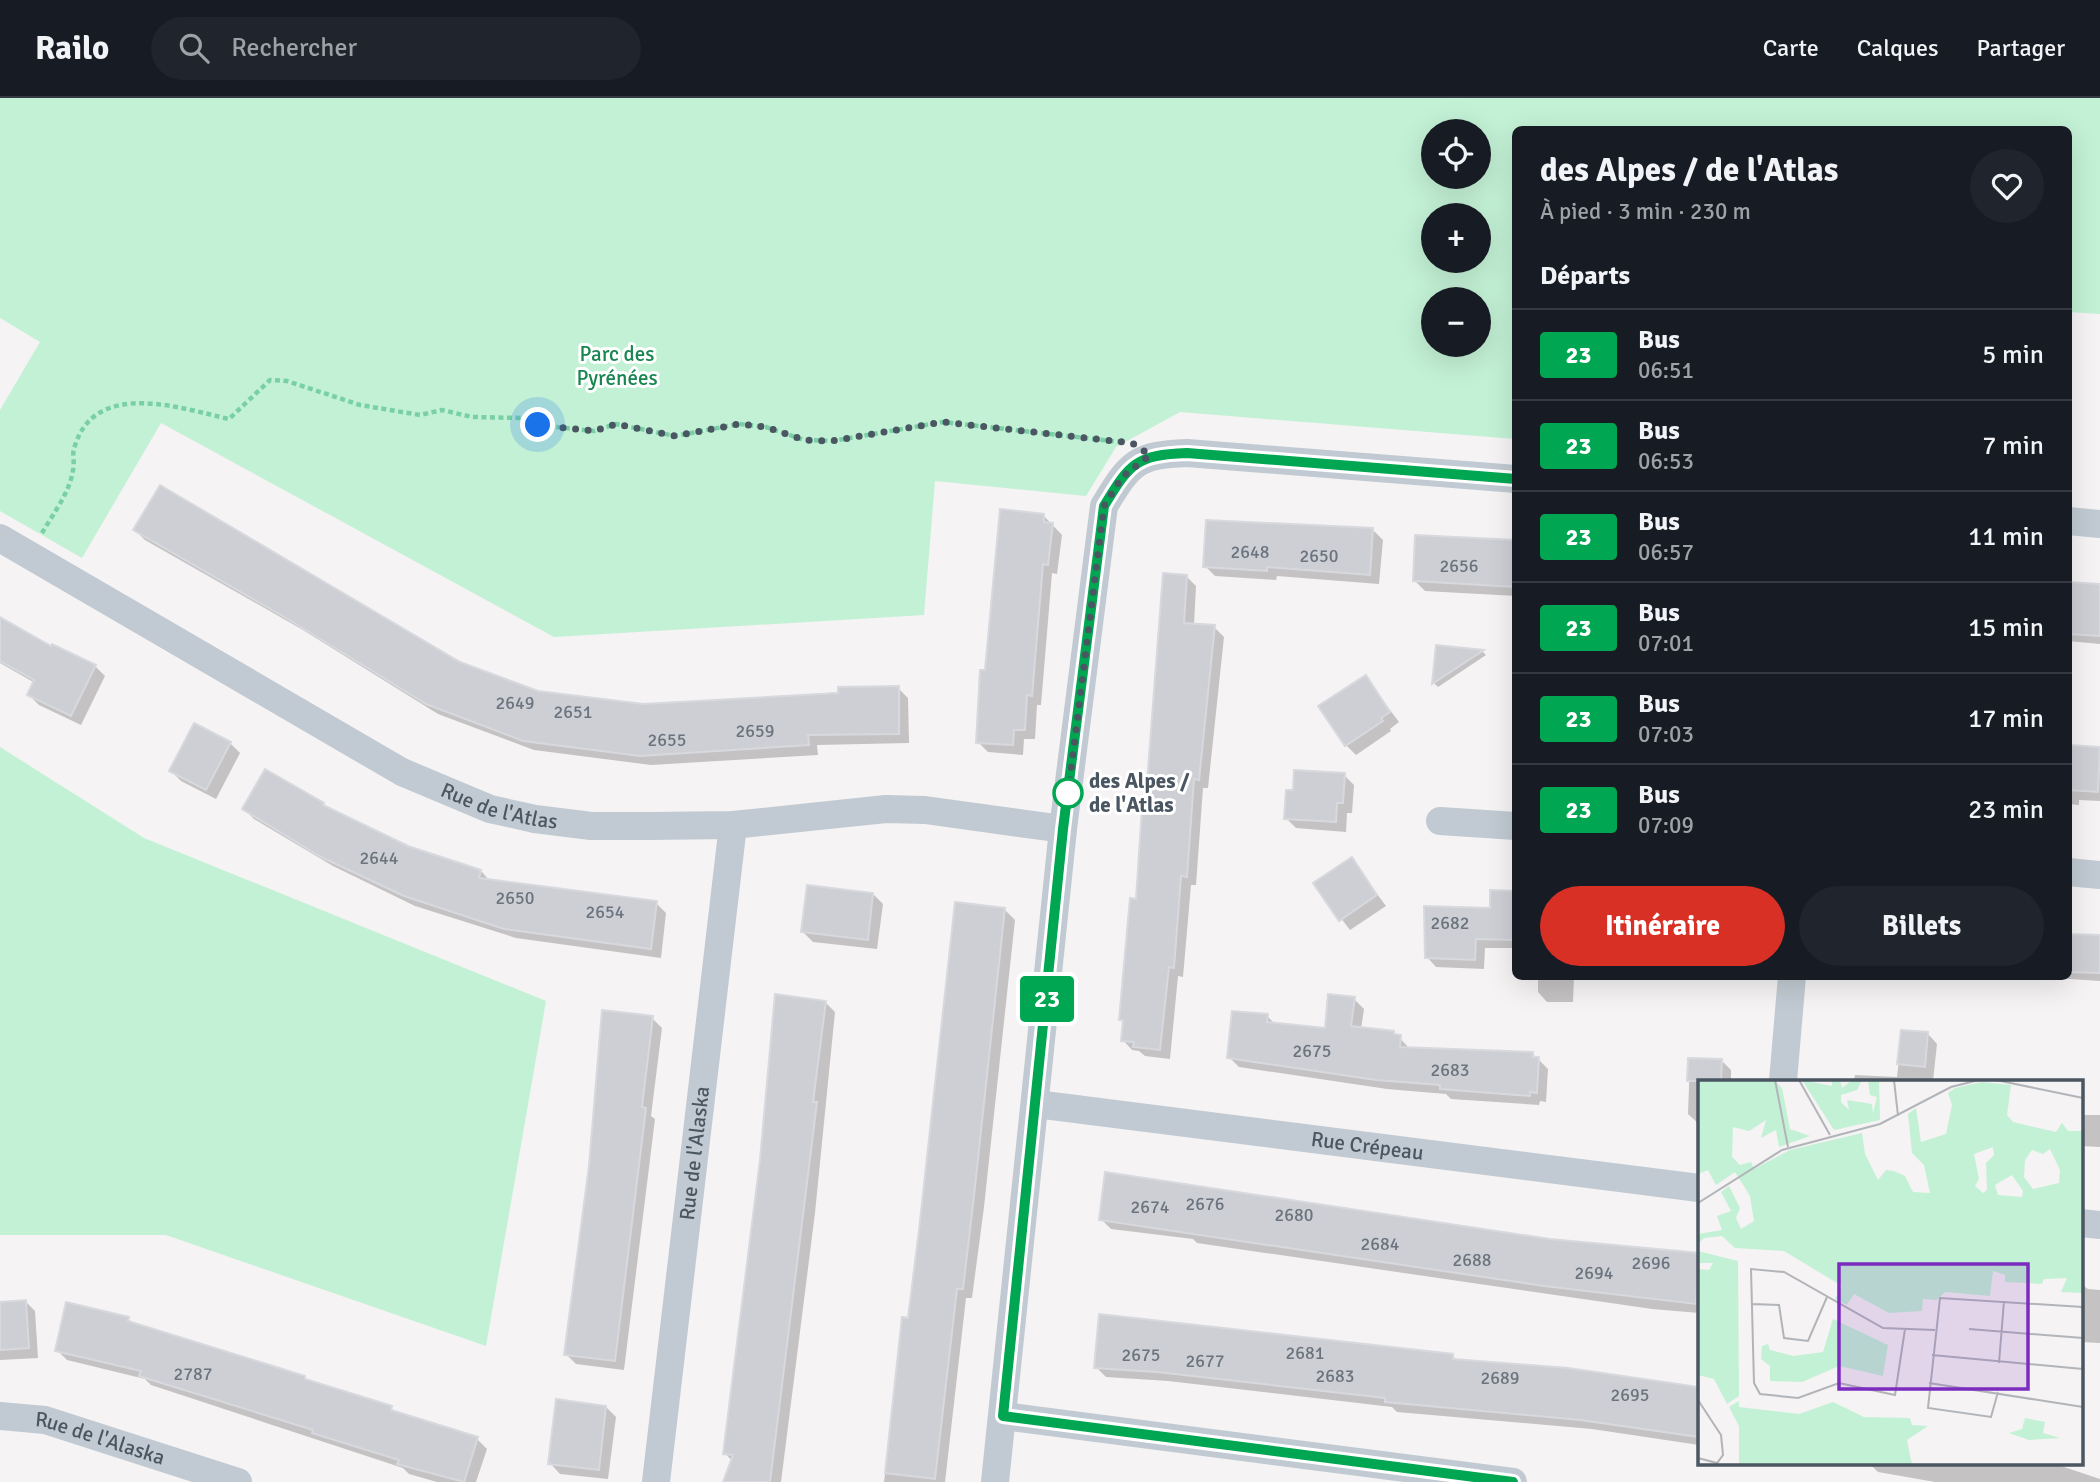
<!DOCTYPE html>
<html lang="fr">
<head>
<meta charset="utf-8">
<style>
	:root { --surface:#171b24; --page:#20242c; --text:#f1f3f6; --muted:#9ea1a6; --line:#363941; --accent:#d93025 }
	body { margin:0; font-family:Signika,sans-serif; background:var(--page); color:var(--text); height:100vh; display:flex; flex-direction:column; font-size:26px; white-space:nowrap }
	* { box-sizing:border-box; margin:0 }
	p { font-size:23px; color:var(--muted) }
	.icon { flex:none; width:38px; height:38px; fill:none; stroke:currentColor; stroke-width:2; stroke-linecap:round; stroke-linejoin:round }
	.map { position:relative; flex:1; overflow:hidden }
	.details { position:absolute; left:1512px; top:28px; width:560px; height:854px; display:flex; flex-direction:column; background:var(--surface); border-radius:10px; box-shadow:0 7px 28px #0002 }
	.details>* { flex:none }
	.badge { padding:0 14px; border-radius:5px; font-size:24px; line-height:46px }
	.buttons { position:absolute; left:1421px; top:21px; display:grid; gap:14px }
	.buttons a { display:grid; place-items:center; width:70px; height:70px; border-radius:50%; background:var(--surface); box-shadow:0 7px 28px #0002; font-size:35px }
	.you { position:absolute; width:35px; height:35px; margin:-18px; border:5px solid #fff; border-radius:50%; background:#1a73e8; box-shadow:0 0 0 10px #1a73e833 }
	.map>.badge { position:absolute; translate:-50% -50%; box-shadow:0 0 0 4px #fff }
	h2 { padding:0 28px; font-size:26px; line-height:63px }
	.round { display:grid; place-items:center; flex:none; width:74px; height:74px; border-radius:37px; background:var(--page) }
	.headline { display:flex; align-items:center; justify-content:space-between; height:119px; padding:0 28px }
	h1 { font-size:33px; font-weight:700; line-height:52px }
	.primary-button { display:flex; gap:14px; margin-top:auto; padding:14px 28px }
	.primary-button a { flex:1; height:80px; border-radius:42px; background:var(--accent); color:#fff; font-size:28px; font-weight:700; line-height:80px; text-align:center }
	.primary-button a+a { background:var(--page); color:var(--text) }
	ul { padding:0; list-style:none }
	li { display:flex; align-items:center; gap:21px; height:91px; padding:0 28px; border-top:2px solid var(--line) }
	li div { flex:1 }
	li b { display:block; font-size:26px }
	li em { font-style:normal }
	li .badge { min-width:77px; font-weight:700; text-align:center }
	header { display:flex; align-items:center; gap:42px; box-sizing:border-box; height:98px; padding:0 35px; background:var(--surface); border-bottom:2px solid var(--line) }
	header strong { font-size:33px }
	nav { display:flex; gap:38px; margin-inline-start:auto; font-size:24px }
	.search { width:490px; height:63px; background:var(--page); display:flex; align-items:center; gap:18px; box-sizing:border-box; padding:0 24px; border-radius:38px; color:var(--muted); font-size:26px }
	.map>svg:first-child { display:block }
	.green { fill:#c3f1d5; fill-rule:evenodd }
	.shadow { fill:#0003 }
	.building { fill:#cdcfd5; stroke:#d7d9de; stroke-width:2 }
	.lines { fill:none; stroke-linecap:round; stroke-linejoin:round }
	.path { stroke:#7ad0a6; stroke-width:4.5; stroke-dasharray:5 3.5; stroke-linecap:butt }
	.minor { stroke:#c1cad2; stroke-width:28 }
	.line-casing { stroke:#fff; stroke-width:16 }
	.line { stroke:#00a651; stroke-width:10 }
	.walk { stroke:#4a5661; stroke-width:7; stroke-dasharray:0 12.6 }
	.stop-dot { fill:#fff; stroke:#00a651; stroke-width:3.5 }
	.labels { text-anchor:middle; dominant-baseline:central; stroke-width:6; stroke-linejoin:round; paint-order:stroke }
	.number-label { font-size:18px; fill:#6b747e }
	.park-label { font-size:21px; fill:#17864f; stroke:#fff }
	.stop-label { font-size:21px; font-weight:bold; fill:#4a5661; stroke:#fff; text-anchor:start }
	.street-label { font-size:21px; fill:#4a5661; stroke:#fff }
	.inset-road { fill:none; stroke:#b1b4b9; stroke-width:2 }
	.view { fill:#7b2cbf; fill-opacity:0.15; stroke:#7b2cbf; stroke-width:3.5 }
	.inset-edge { fill:none; stroke:#4a5661; stroke-width:3.5 }
</style>
</head>
<body>
<header>
<strong>Railo</strong>
<div class="search"><svg class="icon" aria-label="search" viewBox="0 0 24 24"><circle cx="10" cy="10" r="6"/><path d="M15 15l6 6"/></svg>Rechercher</div>
<nav><a>Carte</a><a>Calques</a><a>Partager</a></nav>
</header>
<div class="map">
<svg width="2100" height="1384" viewBox="0 0 2100 1384">
	<rect width="100%" height="100%" fill="#f5f3f3"/>
	<!-- green -->
	<g class="green">
		<path d="M 0,0 L 2100,0 L 2100,216 L 2069,214 L 2068,32 L 1516,32 L 1515,341 L 1180,314 L 1116,349 L 1086,398 L 935,383 L 924,517 L 554,539 L 161,325 L 82,460 L 0,413 L 0,312 L 40,244 L 0,220 ZM 1433,33 L 1479,33 L 1479,79 L 1433,79 ZM 1433,117 L 1479,117 L 1479,163 L 1433,163 ZM 1479,201 L 1479,247 L 1433,247 L 1433,201 Z"/>
		<path d="M 0,649 L 144,740 L 546,903 L 486,1248 L 166,1137 L 0,1137 Z"/>
	</g>
	<!-- shadow -->
	<g class="shadow">
		<path d="M 1043,417 L 1062,437 L 1057,476 L 1052,475 L 1041,607 L 1037,607 L 1035,641 L 1024,641 L 1023,657 L 988,654 L 978,644 L 986,574 Z"/>
		<path d="M 135,432 L 538,595 L 643,608 L 898,590 L 908,600 L 909,645 L 817,647 L 818,657 L 651,667 L 534,652 L 438,616 L 303,532 L 145,442 Z"/>
		<path d="M 1373,432 L 1383,442 L 1379,486 L 1277,478 L 1276,482 L 1215,478 L 1205,468 Z"/>
		<path d="M 1516,445 L 1516,498 L 1425,493 L 1415,483 Z"/>
		<path d="M 1186,478 L 1196,488 L 1194,527 L 1214,529 L 1224,539 L 1208,690 L 1203,690 L 1196,787 L 1191,787 L 1183,879 L 1178,878 L 1170,961 L 1145,958 L 1139,953 L 1132,952 L 1123,942 L 1124,925 L 1121,921 L 1147,713 Z"/>
		<path d="M 2068,486 L 2100,488 L 2100,546 L 2068,543 Z"/>
		<path d="M 0,520 L 52,551 L 95,568 L 105,578 L 81,627 L 39,607 L 29,597 L 35,585 L 0,565 Z"/>
		<path d="M 1438,549 L 1483,554 L 1486,557 L 1438,589 L 1434,585 Z"/>
		<path d="M 1366,580 L 1399,624 L 1390,631 L 1391,633 L 1356,657 L 1346,647 Z"/>
		<path d="M 230,645 L 240,655 L 216,701 L 181,683 L 171,673 Z"/>
		<path d="M 2068,648 L 2100,651 L 2100,703 L 2079,702 L 2079,707 L 2068,706 Z"/>
		<path d="M 266,673 L 330,712 L 407,750 L 481,773 L 490,783 L 656,805 L 666,815 L 661,860 L 516,840 L 415,808 L 333,768 L 254,721 L 244,711 Z"/>
		<path d="M 1344,677 L 1354,687 L 1352,715 L 1347,715 L 1346,734 L 1296,730 L 1286,720 L 1294,694 Z"/>
		<path d="M 1351,761 L 1386,808 L 1350,832 L 1315,786 Z"/>
		<path d="M 1516,795 L 1516,850 L 1485,850 L 1484,871 L 1436,869 L 1427,859 Z"/>
		<path d="M 873,796 L 883,806 L 877,851 L 813,844 L 803,834 Z"/>
		<path d="M 1005,812 L 1015,822 L 984,1109 L 972,1200 L 966,1200 L 945,1384 L 884,1384 L 903,1221 L 909,1222 Z"/>
		<path d="M 2068,838 L 2100,840 L 2100,883 L 2025,878 L 2068,878 Z"/>
		<path d="M 1538,878 L 1574,878 L 1573,904 L 1547,904 L 1538,894 Z"/>
		<path d="M 1354,901 L 1364,911 L 1361,931 L 1394,934 L 1410,951 L 1533,956 L 1548,971 L 1546,1004 L 1540,1003 L 1539,1007 L 1451,1001 L 1446,996 L 1387,991 L 1239,969 L 1229,959 L 1267,918 L 1275,926 L 1326,932 Z"/>
		<path d="M 825,904 L 835,914 L 815,1115 L 781,1384 L 725,1384 L 732,1363 L 725,1355 Z"/>
		<path d="M 652,920 L 662,930 L 651,1018 L 655,1021 L 624,1272 L 576,1266 L 566,1256 Z"/>
		<path d="M 1902,934 L 1928,936 L 1937,946 L 1933,983 L 1854,983 L 1855,977 L 1897,979 Z"/>
		<path d="M 1690,961 L 1721,962 L 1731,972 L 1731,983 L 1699,983 L 1699,1026 L 1688,1016 Z"/>
		<path d="M 2081,1017 L 2100,1017 L 2100,1049 L 2081,1048 L 2081,1054 Z"/>
		<path d="M 1101,1121 L 1550,1143 L 1699,1157 L 1699,1215 L 1652,1211 L 1197,1145 L 1193,1141 L 1111,1131 Z"/>
		<path d="M 2081,1186 L 2088,1191 L 2100,1192 L 2100,1245 L 2081,1244 Z"/>
		<path d="M 25,1203 L 35,1213 L 38,1260 L 0,1262 L 0,1205 Z"/>
		<path d="M 128,1221 L 134,1226 L 304,1280 L 309,1284 L 391,1310 L 397,1316 L 477,1341 L 487,1351 L 476,1384 L 437,1384 L 409,1376 L 403,1370 L 151,1287 L 145,1281 L 67,1262 L 57,1252 Z"/>
		<path d="M 1453,1258 L 1458,1264 L 1699,1291 L 1699,1347 L 1592,1331 L 1397,1314 L 1392,1309 L 1168,1283 L 1106,1279 L 1096,1269 Z"/>
		<path d="M 606,1309 L 616,1319 L 608,1381 L 560,1376 L 550,1365 Z"/>
		<path d="M 1863,1365 L 2052,1365 L 2100,1381 L 2100,1384 L 1935,1384 L 1878,1374 L 1869,1365 Z"/>
	</g>
	<!-- building -->
	<g class="building">
		<path d="M 160,387 L 460,564 L 538,593 L 643,606 L 838,595 L 838,589 L 899,588 L 899,636 L 808,637 L 809,647 L 640,658 L 523,643 L 426,606 L 291,523 L 133,432 Z"/>
		<path d="M 1000,411 L 1044,416 L 1044,424 L 1053,425 L 1048,467 L 1043,466 L 1032,598 L 1027,597 L 1025,632 L 1014,632 L 1013,647 L 976,645 L 980,572 L 985,572 Z"/>
		<path d="M 1206,422 L 1373,430 L 1370,477 L 1267,469 L 1267,473 L 1203,469 Z"/>
		<path d="M 1415,437 L 1516,442 L 1516,489 L 1413,483 Z"/>
		<path d="M 1163,475 L 1187,477 L 1184,525 L 1215,527 L 1199,682 L 1194,681 L 1187,779 L 1181,778 L 1174,870 L 1169,869 L 1160,952 L 1133,949 L 1134,944 L 1121,943 L 1123,922 L 1119,922 L 1130,800 L 1136,801 L 1142,711 L 1145,711 Z"/>
		<path d="M 2068,484 L 2100,486 L 2100,538 L 2068,536 Z"/>
		<path d="M 0,519 L 51,548 L 52,546 L 96,567 L 71,618 L 27,597 L 34,582 L 0,563 Z"/>
		<path d="M 1436,547 L 1484,552 L 1432,586 Z"/>
		<path d="M 1366,577 L 1390,614 L 1381,620 L 1383,623 L 1345,648 L 1318,608 Z"/>
		<path d="M 194,625 L 231,644 L 206,692 L 169,673 Z"/>
		<path d="M 2068,647 L 2100,649 L 2098,694 L 2068,692 Z"/>
		<path d="M 265,671 L 324,705 L 323,707 L 408,748 L 481,772 L 479,780 L 657,803 L 651,851 L 504,831 L 404,798 L 321,759 L 242,711 Z"/>
		<path d="M 1294,672 L 1345,675 L 1343,705 L 1337,705 L 1336,724 L 1284,721 L 1286,692 L 1293,692 Z"/>
		<path d="M 1352,759 L 1377,797 L 1339,823 L 1313,785 Z"/>
		<path d="M 807,787 L 873,795 L 868,842 L 801,834 Z"/>
		<path d="M 1490,792 L 1516,793 L 1516,842 L 1476,841 L 1475,862 L 1425,860 L 1424,808 L 1490,810 Z"/>
		<path d="M 955,804 L 1005,810 L 974,1098 L 963,1191 L 957,1191 L 935,1381 L 885,1375 L 902,1219 L 908,1220 L 919,1132 Z"/>
		<path d="M 2068,836 L 2100,837 L 2100,875 L 2068,874 Z"/>
		<path d="M 775,896 L 826,903 L 813,1004 L 817,1004 L 770,1384 L 723,1384 L 733,1357 L 723,1356 L 760,1062 Z"/>
		<path d="M 1328,896 L 1355,899 L 1351,928 L 1394,933 L 1394,936 L 1401,937 L 1400,949 L 1533,954 L 1533,959 L 1539,959 L 1537,995 L 1530,994 L 1530,998 L 1440,991 L 1440,987 L 1376,982 L 1227,960 L 1232,913 L 1268,916 L 1267,924 L 1325,930 Z"/>
		<path d="M 602,912 L 653,918 L 642,1009 L 646,1010 L 615,1263 L 564,1257 L 589,1068 Z"/>
		<path d="M 1901,932 L 1928,934 L 1925,969 L 1897,966 Z"/>
		<path d="M 1688,960 L 1722,961 L 1721,983 L 1687,983 Z"/>
		<path d="M 1105,1074 L 1550,1141 L 1699,1155 L 1696,1206 L 1544,1188 L 1099,1122 Z"/>
		<path d="M 26,1202 L 29,1250 L 0,1252 L 0,1204 Z"/>
		<path d="M 66,1204 L 129,1219 L 128,1223 L 305,1278 L 305,1281 L 392,1308 L 391,1312 L 478,1339 L 464,1384 L 397,1366 L 399,1362 L 312,1335 L 313,1332 L 139,1278 L 141,1273 L 55,1253 Z"/>
		<path d="M 1099,1216 L 1453,1256 L 1453,1261 L 1568,1270 L 1699,1289 L 1699,1339 L 1580,1322 L 1385,1304 L 1385,1300 L 1157,1274 L 1094,1270 Z"/>
		<path d="M 556,1301 L 606,1308 L 599,1372 L 548,1366 Z"/>
	</g>
	<g class="lines">
		<!-- path -->
		<path class="path" d="M 42,435 C 53,416 70,394 73,372 C 75,365 72,357 74,351 C 93,280 180,310 229,321 L 270,282 L 287,283 L 360,307 L 420,317 L 442,312 L 472,319 L 522,320 L 538,327 L 594,333 L 616,326 L 675,338 L 739,326 L 766,329 L 804,342 L 832,343 L 943,324 L 1121,344"/>
		<!-- minor -->
		<g class="minor">
			<path d="M 2068,423 L 2100,426"/>
			<path id="s1" d="M 0,440 L 402,674 L 490,711 L 535,721 L 591,728 L 650,728 L 733,727 L 886,711 L 925,712 L 1063,731"/>
			<path d="M 1440,723 L 1516,728"/>
			<path d="M 2068,774 L 2100,777"/>
			<path d="M 1783,983 L 1792,878"/>
			<path id="s2" d="M 1036,1006 L 1699,1090"/>
			<path d="M 2081,1125 L 2100,1127"/>
			<path id="s3" d="M 0,1318 L 45,1322 L 238,1384"/>
			<path d="M 1003,1318 L 1513,1384"/>
			<path id="s4" d="M 656,1384 L 733,727"/>
			<path d="M 995,1384 L 1063,731 L 1104,408 C 1130,365 1136,357 1187,355 L 1516,381"/>
		</g>
	</g>
	<g class="lines">
		<defs>
			<path id="line" d="M 1513,1384 L 1003,1318 L 1063,731 L 1104,408 C 1130,365 1136,357 1187,355 L 1516,381"/>
		</defs>
		<!-- line casing -->
		<use href="#line" class="line-casing"/>
		<!-- line -->
		<use href="#line" class="line"/>
		<!-- walk -->
		<path class="walk" d="M 538,327 L 594,333 L 616,326 L 675,338 L 739,326 L 766,329 L 804,342 L 832,343 L 943,324 L 1132,345 L 1150,357 L 1122,379 L 1104,408 L 1067,704 L 1068,695"/>
	</g>
	<!-- markers -->
	<circle class="stop-dot" cx="1068" cy="695" r="14"/>
	<g class="labels">
		<!-- number labels -->
		<g class="number-label">
			<text x="1250" y="454">2648</text>
			<text x="1319" y="458">2650</text>
			<text x="1459" y="468">2656</text>
			<text x="515" y="605">2649</text>
			<text x="573" y="614">2651</text>
			<text x="755" y="633">2659</text>
			<text x="667" y="642">2655</text>
			<text x="379" y="760">2644</text>
			<text x="515" y="800">2650</text>
			<text x="605" y="814">2654</text>
			<text x="1450" y="825">2682</text>
			<text x="1312" y="953">2675</text>
			<text x="1450" y="972">2683</text>
			<text x="1205" y="1106">2676</text>
			<text x="1150" y="1109">2674</text>
			<text x="1294" y="1117">2680</text>
			<text x="1380" y="1146">2684</text>
			<text x="1472" y="1162">2688</text>
			<text x="1651" y="1165">2696</text>
			<text x="1594" y="1175">2694</text>
			<text x="1305" y="1255">2681</text>
			<text x="1141" y="1257">2675</text>
			<text x="1205" y="1263">2677</text>
			<text x="193" y="1276">2787</text>
			<text x="1335" y="1278">2683</text>
			<text x="1500" y="1280">2689</text>
			<text x="1630" y="1297">2695</text>
		</g>
		<!-- park labels -->
		<g class="park-label">
			<text x="617" y="256">Parc des<tspan x="617" dy="24">Pyrénées</tspan></text>
		</g>
		<!-- stop labels -->
		<g class="stop-label">
			<text x="1089" y="683">des Alpes /<tspan x="1089" dy="24">de l'Atlas</tspan></text>
		</g>
		<!-- street labels -->
		<g class="street-label">
			<text stroke="none"><textPath href="#s1" startOffset="569">Rue de l'Atlas</textPath></text>
			<text stroke="none"><textPath href="#s2" startOffset="334">Rue Crépeau</textPath></text>
			<text stroke="none"><textPath href="#s4" startOffset="331">Rue de l'Alaska</textPath></text>
			<text stroke="none"><textPath href="#s3" startOffset="103">Rue de l'Alaska</textPath></text>
		</g>
	</g>
	<!-- overview -->
	<g transform="translate(1698 982)">
		<rect width="385" height="385" fill="#f5f3f3"/>
		<path d="M 0,0 L 76,0 L 84,8 L 92,49 L 112,56 L 81,67 L 78,50 L 63,58 L 68,40 L 51,51 L 35,47 L 34,77 L 42,85 L 53,82 L 56,89 L 92,70 L 164,53 L 167,74 L 180,100 L 188,90 L 196,91 L 207,96 L 215,112 L 232,113 L 226,85 L 214,73 L 210,34 L 218,28 L 223,62 L 248,54 L 254,25 L 250,13 L 257,8 L 284,2 L 313,5 L 309,35 L 315,42 L 358,52 L 364,43 L 370,51 L 385,51 L 385,213 L 363,212 L 369,198 L 346,199 L 344,204 L 307,202 L 307,195 L 295,191 L 292,216 L 247,212 L 239,220 L 225,219 L 224,231 L 191,233 L 156,214 L 149,225 L 137,219 L 144,206 L 86,171 L 37,168 L 24,156 L 6,158 L 0,164 L 0,154 L 24,150 L 19,136 L 33,131 L 23,112 L 31,106 L 42,128 L 38,138 L 43,149 L 56,141 L 52,116 L 37,92 L 18,105 L 10,90 L 0,94 ZM 295,67 L 296,75 L 288,83 L 289,110 L 285,113 L 277,106 L 281,99 L 276,74 ZM 352,69 L 362,90 L 361,103 L 335,109 L 326,97 L 327,80 L 334,70 L 345,74 ZM 314,95 L 325,111 L 324,117 L 300,115 L 297,105 ZM 104,0 L 134,6 L 134,0 L 142,0 L 144,8 L 154,0 L 164,0 L 159,10 L 143,15 L 143,22 L 151,30 L 149,20 L 174,24 L 175,33 L 179,17 L 172,15 L 170,0 L 181,0 L 182,40 L 136,50 ZM 0,171 L 40,181 L 41,316 L 29,324 L 16,299 L 0,295 L 0,189 L 11,190 L 15,183 L 0,183 ZM 135,239 L 190,265 L 185,296 L 141,286 L 104,302 L 72,301 L 72,286 L 63,279 L 64,266 L 70,264 L 72,270 L 95,276 L 125,272 ZM 41,321 L 41,327 L 101,334 L 135,322 L 166,337 L 212,338 L 214,345 L 230,346 L 209,360 L 214,385 L 41,385 L 41,346 L 31,327 ZM 327,338 L 347,342 L 345,353 L 362,358 L 331,360 L 311,353 L 324,349 Z" fill="#c3f1d5" fill-rule="evenodd"/>
		<path class="inset-road" d="M 77,0 L 90,67M 101,0 L 132,55M 196,0 L 200,36M 298,0 L 385,18M 0,123 L 84,70 L 182,44 L 253,7 L 281,0M 54,224 L 81,225 L 86,258 L 110,261 L 129,217M 207,249 L 197,315 L 141,303 L 100,318 L 62,314 L 56,303 L 53,189 L 86,192 L 185,248 L 237,250M 271,249 L 385,258M 234,275 L 385,289M 301,283 L 306,221M 231,303 L 385,327M 300,312 L 293,337 L 230,328 L 242,218 L 385,227M 0,320 L 23,355 L 25,375 L 19,383 L 0,378"/>
		<path class="view" d="M 141,184 L 330,184 L 330,309 L 141,309 Z"/>
		<rect width="385" height="385" class="inset-edge"/>
	</g>
</svg>
<div class="buttons">
<a><svg class="icon" aria-label="locate" viewBox="0 0 24 24"><circle cx="12" cy="12" r="6"/><path d="M12 2v4M12 18v4M2 12h4M18 12h4"/></svg></a>
<a>+</a>
<a>−</a>
</div>
<div class="you" style="left:538px;top:327px"></div>
<b class="badge" style="left:1047px;top:901px;background:#00a651;color:#fff">23</b>
<section class="details">
<div class="headline"><div><h1>des Alpes / de l'Atlas</h1><p>À pied · 3 min · 230 m</p></div><a class="round"><svg class="icon" aria-label="heart" viewBox="0 0 24 24"><path d="M12 20l-8-8c-3-5 5-10 8-4 3-6 11-1 8 4z"/></svg></a></div>
<h2>Départs</h2>
<ul>
<li><span class="badge" style="background:#00a651;color:#fff">23</span><div><b>Bus</b><p>06:51</p></div><em>5 min</em></li>
<li><span class="badge" style="background:#00a651;color:#fff">23</span><div><b>Bus</b><p>06:53</p></div><em>7 min</em></li>
<li><span class="badge" style="background:#00a651;color:#fff">23</span><div><b>Bus</b><p>06:57</p></div><em>11 min</em></li>
<li><span class="badge" style="background:#00a651;color:#fff">23</span><div><b>Bus</b><p>07:01</p></div><em>15 min</em></li>
<li><span class="badge" style="background:#00a651;color:#fff">23</span><div><b>Bus</b><p>07:03</p></div><em>17 min</em></li>
<li><span class="badge" style="background:#00a651;color:#fff">23</span><div><b>Bus</b><p>07:09</p></div><em>23 min</em></li>
</ul>
<div class="primary-button"><a>Itinéraire</a><a>Billets</a></div>
</section>
</div>
</body>
</html>
